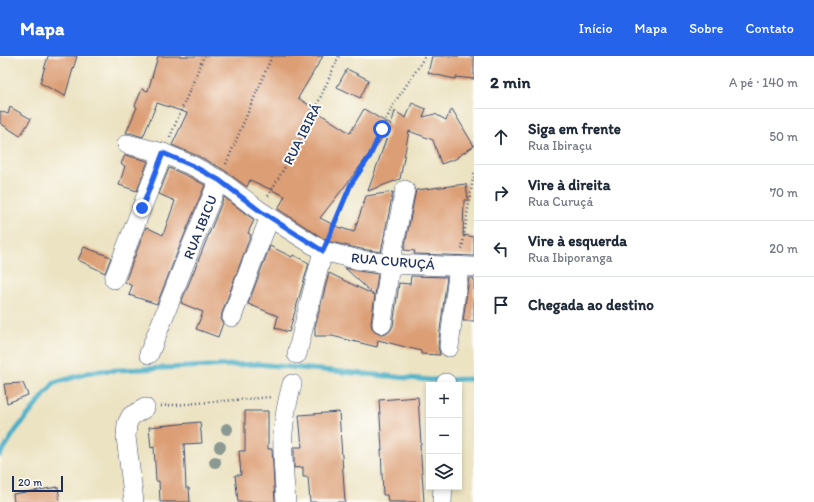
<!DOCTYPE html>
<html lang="pt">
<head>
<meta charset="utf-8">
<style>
	body { margin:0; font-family:Itim,sans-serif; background:#f6f6f7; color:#1f2937 }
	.controls { position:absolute; right:12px; bottom:12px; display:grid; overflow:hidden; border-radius:0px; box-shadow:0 2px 6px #0003 }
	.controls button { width:36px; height:36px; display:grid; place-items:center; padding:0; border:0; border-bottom:1px solid #e0e1e3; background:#fff; color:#1f2937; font:20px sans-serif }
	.scale { position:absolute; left:12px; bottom:10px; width:51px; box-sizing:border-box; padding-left:4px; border:2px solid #1b2f5e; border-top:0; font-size:11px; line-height:14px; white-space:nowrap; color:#1b2f5e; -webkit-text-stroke:3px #fdfcf7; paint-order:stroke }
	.stop { position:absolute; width:12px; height:12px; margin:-9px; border:3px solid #2563eb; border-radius:50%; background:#fff }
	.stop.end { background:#2563eb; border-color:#fff; box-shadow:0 1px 4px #0008 }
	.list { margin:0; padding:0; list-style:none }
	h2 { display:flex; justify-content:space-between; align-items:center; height:52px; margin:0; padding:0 16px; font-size:17px }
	h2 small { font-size:13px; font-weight:400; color:#747a83 }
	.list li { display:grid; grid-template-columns:26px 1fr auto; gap:12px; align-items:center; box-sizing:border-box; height:56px; padding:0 16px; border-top:1px solid #e0e1e3 }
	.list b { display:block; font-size:15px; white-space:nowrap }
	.list p { margin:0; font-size:13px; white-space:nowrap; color:#747a83 }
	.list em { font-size:13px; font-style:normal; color:#747a83 }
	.icon { flex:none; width:22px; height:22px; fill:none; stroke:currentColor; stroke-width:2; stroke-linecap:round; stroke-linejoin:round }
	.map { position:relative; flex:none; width:474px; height:446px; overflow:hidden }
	header { display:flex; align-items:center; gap:24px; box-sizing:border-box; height:56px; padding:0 20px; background:#2563eb; color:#fff }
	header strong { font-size:19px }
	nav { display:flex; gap:22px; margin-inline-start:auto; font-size:14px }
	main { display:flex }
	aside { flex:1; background:#fff }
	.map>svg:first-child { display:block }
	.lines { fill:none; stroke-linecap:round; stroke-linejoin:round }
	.stream { stroke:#47aec6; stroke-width:5 }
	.building { fill:#dc9e74 }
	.street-casing { stroke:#3a4a6d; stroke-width:20 }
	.path { stroke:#3a4a6d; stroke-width:2.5; stroke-dasharray:1 3; stroke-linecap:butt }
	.street { stroke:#fff; stroke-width:19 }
	.tree { fill:#8a9991 }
	.route { stroke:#2563eb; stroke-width:5 }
	.labels { text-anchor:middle; stroke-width:4; stroke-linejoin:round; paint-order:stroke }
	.street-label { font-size:14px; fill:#1b2f5e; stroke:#fdfcf7 }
</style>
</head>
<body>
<header>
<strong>Mapa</strong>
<nav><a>Início</a><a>Mapa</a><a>Sobre</a><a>Contato</a></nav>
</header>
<main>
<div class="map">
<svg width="474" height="446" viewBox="0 0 474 446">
	<rect width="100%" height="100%" fill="#fdfcf7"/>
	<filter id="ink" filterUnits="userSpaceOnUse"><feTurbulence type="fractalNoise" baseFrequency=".025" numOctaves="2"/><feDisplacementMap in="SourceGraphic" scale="8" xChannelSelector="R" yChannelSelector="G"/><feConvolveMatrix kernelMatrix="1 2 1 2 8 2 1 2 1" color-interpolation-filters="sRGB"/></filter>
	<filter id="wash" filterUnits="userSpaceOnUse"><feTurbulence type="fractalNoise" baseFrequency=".012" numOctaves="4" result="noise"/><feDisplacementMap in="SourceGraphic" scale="16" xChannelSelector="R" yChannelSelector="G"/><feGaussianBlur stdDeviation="0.9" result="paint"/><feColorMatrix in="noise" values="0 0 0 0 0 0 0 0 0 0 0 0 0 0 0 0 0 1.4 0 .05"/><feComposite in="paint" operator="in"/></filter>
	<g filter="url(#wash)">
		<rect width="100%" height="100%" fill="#ece3c2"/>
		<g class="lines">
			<path class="stream" d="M0 399 16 374 54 327 95 315 257 308 430 324 474 323"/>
		</g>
		<g id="blocks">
			<g class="building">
				<path d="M48 0H77L65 40 40 27Z"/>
				<path d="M158 0H323L298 42 312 51 311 52 350 77 364 53 391 69 395 55 406 62 412 47 426 53 423 61 435 58 446 64 452 53 474 90 457 101 458 102 441 108 433 84 409 75 400 123 368 135 390 72 320 162 338 171 354 176 366 140 393 136 381 196 361 193 327 185 278 153 285 140 250 124 247 131 224 114 198 100 172 89 187 57 157 47 143 81 130 77H126L137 51 135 50 142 33 148 35Z"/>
				<path d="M432 0H474V23L456 21 455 23 428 17Z"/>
				<path d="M347 13 369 24 360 42 337 31Z"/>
				<path d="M10 51 31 63 20 80 0 67V55L8 58Z"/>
				<path d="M125 99 148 105 137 135 119 129 125 110 121 108Z"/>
				<path d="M169 112 188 120 205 129 181 187 157 248 129 239 132 230 125 226 146 171 163 179 175 145 159 138Z"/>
				<path d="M466 128 468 144H464L463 179 474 181V200L414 198 415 195 404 194 416 134Z"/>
				<path d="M224 141 254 164 248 177 251 179 250 181 222 257 221 263 223 267 218 281 196 273 203 256 181 247Z"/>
				<path d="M270 190 292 201 293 199 309 207 289 276 275 272 278 260 248 248Z"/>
				<path d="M84 191 111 201 105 217 78 204Z"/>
				<path d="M345 212 358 215 378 218 371 267 372 272 375 276 381 279 386 278 390 275 393 270 399 227 410 228 411 220 447 221 438 290 440 299 421 298V295L378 284 377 291 332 280H315V271L329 217 374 239Z"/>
				<path d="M469 222H474V265H463Z"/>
				<path d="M23 327 28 339 7 347 4 328Z"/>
				<path d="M418 341 421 388H420L424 446H388L387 439H383L381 394H382L379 344Z"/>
				<path d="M245 355H268V393H272L275 446H238L235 419H241L239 395H245Z"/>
				<path d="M339 356 345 446H310L308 421H303V411L294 412V391H302L299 359Z"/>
				<path d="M200 366 202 387 184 388 186 432H189L190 446H160L159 425H156L154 391 151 392 149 371Z"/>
				<path d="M58 431 60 446H14L13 438Z"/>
			</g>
		</g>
	</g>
	<g filter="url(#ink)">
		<use href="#blocks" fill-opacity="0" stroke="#3a4a6d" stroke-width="1"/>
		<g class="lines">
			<g class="street-casing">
				<g id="street">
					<path d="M127 88 163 97 193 110 219 124 260 155 323 195 359 204 390 208 474 211"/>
					<path d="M114 223 163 97"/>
					<path d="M232 261 251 209 270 161"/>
					<path d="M382 268 390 208 405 134"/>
					<path d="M449 291 459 210"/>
					<path d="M149 298 191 191 219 124"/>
					<path d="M297 298 304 269 323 195"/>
					<path d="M445 329 446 327"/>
					<path d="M134 446 126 381 127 368 131 360 145 352"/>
					<path d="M286 446C284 423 282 400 283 377 284 362 288 343 292 328"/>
					<path d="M442 446 443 431"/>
				</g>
			</g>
			<g class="path">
				<path d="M170 81 204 0"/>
				<path d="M226 108 272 0"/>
				<path d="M268 140 304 78 339 0"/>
				<path d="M330 178 351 128 370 100 393 49 416 15 425 0"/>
				<path d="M462 193 474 115"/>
				<path d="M161 350 272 341"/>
			</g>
			<use href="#street" class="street"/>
		</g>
		<g class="tree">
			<circle cx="227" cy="373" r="6"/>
			<circle cx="220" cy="391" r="6"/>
			<circle cx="215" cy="406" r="6"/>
		</g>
	</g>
	<g class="lines" filter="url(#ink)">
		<path class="route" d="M142 152 163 97 193 110 219 124 260 155 323 195 351 128 370 100 382 73"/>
	</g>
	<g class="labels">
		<g class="street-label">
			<text transform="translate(302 78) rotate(-63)" y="5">RUA IBIRÁ</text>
			<text transform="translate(200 171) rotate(-68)" y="5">RUA IBICU</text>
			<text transform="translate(393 205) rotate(5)" y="5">RUA CURUÇÁ</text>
		</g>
	</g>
</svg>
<div class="controls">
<button>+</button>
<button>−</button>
<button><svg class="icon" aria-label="layers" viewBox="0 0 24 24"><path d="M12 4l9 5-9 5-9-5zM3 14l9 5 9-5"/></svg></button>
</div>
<div class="scale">20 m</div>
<div class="stop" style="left:382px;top:73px"></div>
<div class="stop end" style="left:142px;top:152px"></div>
</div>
<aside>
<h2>2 min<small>A pé · 140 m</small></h2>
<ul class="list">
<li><svg class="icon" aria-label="ahead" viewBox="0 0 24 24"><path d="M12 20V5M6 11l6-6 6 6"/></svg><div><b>Siga em frente</b><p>Rua Ibiraçu</p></div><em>50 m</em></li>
<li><svg class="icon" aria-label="right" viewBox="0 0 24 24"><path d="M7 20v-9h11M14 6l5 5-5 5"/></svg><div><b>Vire à direita</b><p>Rua Curuçá</p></div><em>70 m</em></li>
<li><svg class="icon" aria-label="left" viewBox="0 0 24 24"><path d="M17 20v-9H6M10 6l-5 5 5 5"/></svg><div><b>Vire à esquerda</b><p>Rua Ibiporanga</p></div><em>20 m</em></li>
<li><svg class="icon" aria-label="arrive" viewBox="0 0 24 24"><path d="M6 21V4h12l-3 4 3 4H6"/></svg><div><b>Chegada ao destino</b></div></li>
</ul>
</aside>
</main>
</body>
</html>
